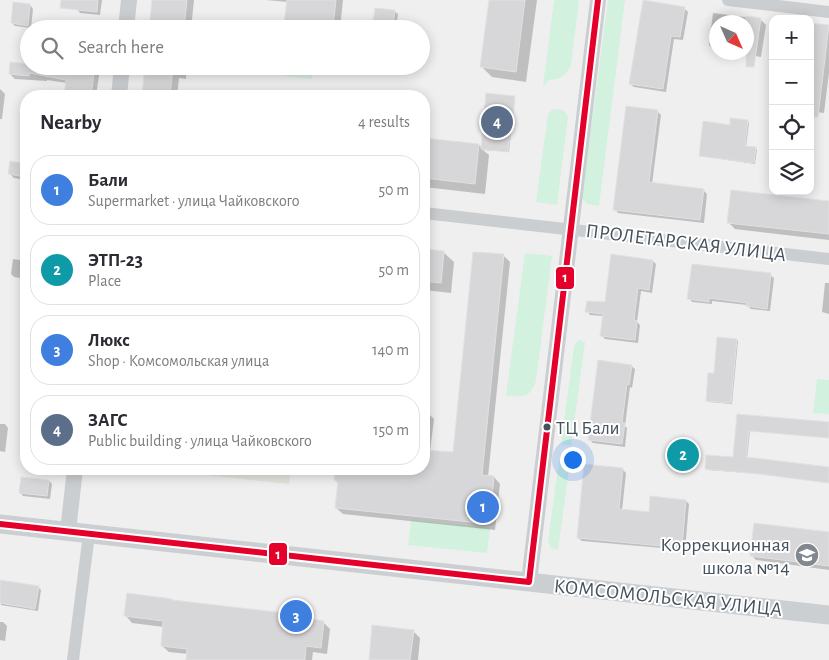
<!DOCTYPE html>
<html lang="en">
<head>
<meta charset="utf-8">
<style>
	body { margin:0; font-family:"Alegreya Sans",sans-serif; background:#f7f7f7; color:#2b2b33 }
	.controls { position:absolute; right:15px; top:15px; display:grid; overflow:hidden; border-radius:10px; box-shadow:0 2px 12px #0003 }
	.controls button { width:45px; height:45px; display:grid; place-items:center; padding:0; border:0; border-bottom:1px solid #e1e1e2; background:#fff; color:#2b2b33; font:25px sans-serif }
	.compass { position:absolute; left:709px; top:15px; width:45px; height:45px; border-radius:50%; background:#fff; box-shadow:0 2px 12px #0003; rotate:135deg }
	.you { position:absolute; left:572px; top:459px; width:18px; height:18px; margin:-12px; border:4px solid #fff; border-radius:50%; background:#1a73e8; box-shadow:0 0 0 8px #1a73e833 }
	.badge { display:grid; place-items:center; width:32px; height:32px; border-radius:50%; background:#0f766e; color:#fff; font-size:16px; font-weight:700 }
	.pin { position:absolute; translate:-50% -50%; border:2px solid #fff; box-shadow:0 1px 5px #0006 }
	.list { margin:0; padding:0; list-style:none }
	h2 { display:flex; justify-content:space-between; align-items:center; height:65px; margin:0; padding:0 20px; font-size:21px }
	h2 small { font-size:16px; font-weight:400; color:#7c7c81 }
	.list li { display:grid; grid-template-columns:32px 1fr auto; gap:15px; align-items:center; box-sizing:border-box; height:70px; margin:0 10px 10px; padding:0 10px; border:1px solid #e1e1e2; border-radius:20px }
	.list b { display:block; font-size:19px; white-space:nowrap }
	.list p { margin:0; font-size:16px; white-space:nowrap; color:#7c7c81 }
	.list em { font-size:16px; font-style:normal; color:#7c7c81 }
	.icon { flex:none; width:28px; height:28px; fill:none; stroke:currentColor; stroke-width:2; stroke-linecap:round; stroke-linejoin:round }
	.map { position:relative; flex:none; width:829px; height:660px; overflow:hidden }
	.search { position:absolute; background:#fff; box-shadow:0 2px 12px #0003; left:20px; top:20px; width:410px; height:55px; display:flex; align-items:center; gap:12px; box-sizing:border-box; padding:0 18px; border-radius:28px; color:#7c7c81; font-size:19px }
	.panel { position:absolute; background:#fff; box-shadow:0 2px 12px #0003; left:20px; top:90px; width:410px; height:385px; border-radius:20px }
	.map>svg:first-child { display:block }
	.commercial { fill:#e5e3dc }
	.green { fill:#d2f1de }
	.shadow { fill:#0003 }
	.building { fill:#d7d7d9; stroke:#e1e1e2 }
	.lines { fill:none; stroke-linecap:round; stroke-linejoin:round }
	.minor { stroke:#cbced0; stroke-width:12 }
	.tertiary { stroke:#cbced0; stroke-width:16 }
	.secondary { stroke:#cbcfd2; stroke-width:19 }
	.bus-1-casing { stroke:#fff; stroke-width:10 }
	.bus-1 { stroke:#e4002b; stroke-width:6 }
	.bus-dot { fill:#45515d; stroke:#fff; stroke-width:2 }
	.labels { text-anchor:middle; stroke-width:4; stroke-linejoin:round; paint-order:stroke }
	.bus-label { font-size:19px; fill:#45515d; stroke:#fff; text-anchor:start }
	.street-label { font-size:20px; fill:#45515d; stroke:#fff }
	.poi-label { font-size:20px; fill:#45515d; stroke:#fff; text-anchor:end }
	.line-badge { stroke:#fff; stroke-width:2 }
	.badge-label { font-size:14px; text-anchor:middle; font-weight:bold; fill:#fff }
</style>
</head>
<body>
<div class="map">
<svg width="829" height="660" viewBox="0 0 829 660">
	<rect width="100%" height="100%" fill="#f0efef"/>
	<path class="commercial" d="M151 469H291L289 484Z"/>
	<g class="green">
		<path d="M554 0H579L571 65C566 76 561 79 549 80L543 87Z"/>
		<path d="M608 0H625L599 206 587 204 582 198Z"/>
		<path d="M255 66H314L312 79 254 72Z"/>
		<path d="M558 109 564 111 568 117 557 205 536 202 548 114 552 110Z"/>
		<path d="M525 253 552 256 536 381C529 399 524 396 506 396Z"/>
		<path d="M579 340 585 342 571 446 561 444 574 346Z"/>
		<path d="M817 379 829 380V414L813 413Z"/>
		<path d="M559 460 570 463 558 550 551 548 548 541Z"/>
		<path d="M411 520 490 528 487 553 408 545Z"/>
	</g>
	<g class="shadow">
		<path d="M78 0H102L100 15 80 13 77 9Z"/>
		<path d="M153 0H194L191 29H150Z"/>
		<path d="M266 0H343L340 29H290L285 24 288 2Z"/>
		<path d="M491 0H537L526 82 492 77 482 67Z"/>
		<path d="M30 5 33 9 31 28 15 26 12 23Z"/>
		<path d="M684 8 688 12 683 40 674 39 666 92 634 87 630 84Z"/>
		<path d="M376 9 394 11 398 14 396 29H374Z"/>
		<path d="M713 13 760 19 766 25 761 57 731 52H746V22H716V50H714L709 45Z"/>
		<path d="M829 27V73L824 113 810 111Z"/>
		<path d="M29 66H97L100 69 96 96H66L67 83 47 80V81L15 79 10 74Z"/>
		<path d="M146 66H187L186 79 179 78 177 96H143Z"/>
		<path d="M0 89 5 94 2 119H0Z"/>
		<path d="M514 97 515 99 509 152 483 150 489 155 485 194 424 187V139L479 145 482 148Z"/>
		<path d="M658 112 661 115 652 184 704 191 707 194 704 223 618 213 615 209Z"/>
		<path d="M747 121 749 123 746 147 757 149 755 164 700 156 731 126Z"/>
		<path d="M11 162 26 165V180L14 178 9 173Z"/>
		<path d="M829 202V240L735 229 729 223Z"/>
		<path d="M424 250 443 252 454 262 451 293 424 290Z"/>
		<path d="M474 253 504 256 510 262 488 477H494L500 484 495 530 343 514 336 508 339 484 335 480 336 469H424V412H427L434 419 430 451 454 453Z"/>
		<path d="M13 259 26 261V279L14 277 11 274Z"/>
		<path d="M653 261 656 264 652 293 641 291 637 322 640 325 638 343 605 339 602 336 604 316 590 315 587 311 606 303Z"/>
		<path d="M770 275 774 278 770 311 751 309 747 305 712 301V304L692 302 689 298Z"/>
		<path d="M825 283H829V314L822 312Z"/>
		<path d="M736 340 738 341 732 404 709 402 707 401Z"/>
		<path d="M631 366 635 369 632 388 630 387 625 426 627 428 625 447 593 443 590 440Z"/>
		<path d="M738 415 829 423V438L750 431 747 458 829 468V483L761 474 708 470 706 469 734 459Z"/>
		<path d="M0 424H5L8 428 5 452 0 451Z"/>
		<path d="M689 451 690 452 689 463 677 461Z"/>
		<path d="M194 469H228L227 475 197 472Z"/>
		<path d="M622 469 626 473 622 511 650 513 686 501 689 504 685 550 582 541 578 538Z"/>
		<path d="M49 481 52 484 50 499 23 496 20 492Z"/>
		<path d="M829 534V570L756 560 751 555Z"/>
		<path d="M0 587H38L41 590 38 611 1 605Z"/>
		<path d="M126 616 311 617 314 621 323 622 330 629 327 654 313 652 312 660H187L188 654 169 652 162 646 164 627 132 623Z"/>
		<path d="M0 622H3L7 626 5 641 0 640Z"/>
		<path d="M413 631 420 638 418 660H370Z"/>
	</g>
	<g class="building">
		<path d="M61 0H98L97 12 60 8Z"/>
		<path d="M152 0H187L184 29H149Z"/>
		<path d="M287 0H336L333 26 297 22V26L284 24Z"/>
		<path d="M489 0H525L516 72 480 67Z"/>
		<path d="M643 0 685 7 680 37 671 36 663 89 629 84Z"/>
		<path d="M13 2 30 4 28 26 11 23Z"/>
		<path d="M375 8 395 10 393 25 373 23Z"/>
		<path d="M746 16 761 18 754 67H746Z"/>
		<path d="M810 23 829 25 818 117H810Z"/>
		<path d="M10 62 29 64V66H95L91 96H64L66 80 29 73V76L9 74Z"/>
		<path d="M145 66H173L170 96H142Z"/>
		<path d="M486 93 515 96 508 152 481 149Z"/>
		<path d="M626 106 658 110 649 182 704 189 700 220 613 210Z"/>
		<path d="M730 118 748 120 745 146 756 147 754 163 699 156 703 121 730 125Z"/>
		<path d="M424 138 479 144 475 184 424 178Z"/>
		<path d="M10 161 26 164V177L8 174Z"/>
		<path d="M731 190 829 201V234L727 223Z"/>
		<path d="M424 249 444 251 441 283 424 281Z"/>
		<path d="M473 252 504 254 482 475 494 476 490 524 335 508 338 481 334 480 335 469H424V450L453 452Z"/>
		<path d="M611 254 653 260 649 290 638 288 634 320 637 321 635 340 600 336 603 314 585 312 587 301 605 302Z"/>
		<path d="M692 264 771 273 767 309 746 306 747 303 709 298V302L687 299Z"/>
		<path d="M717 337 737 339 731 403 706 401 708 373H714Z"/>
		<path d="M598 360 632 365 629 385 627 384 622 423H625L622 444 588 440Z"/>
		<path d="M737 414 829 422V438L749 431 746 457 829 467V483L759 474 705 469 706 455 733 457Z"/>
		<path d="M677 448 690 449 688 463 676 461Z"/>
		<path d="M584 464 623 468 619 509 649 512 650 496 686 500 682 548 577 538Z"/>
		<path d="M21 477 49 480 47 496 19 493Z"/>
		<path d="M754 523 829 532V566L750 556Z"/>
		<path d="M0 580 39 586 35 609 0 603Z"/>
		<path d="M127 593 172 599V600L311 616V619L324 621 321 648 306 646 305 660H186L187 649 161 646 163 621 124 616Z"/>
		<path d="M372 625 414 630 410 660H369Z"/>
	</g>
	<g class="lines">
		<g class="minor">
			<path d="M728 0 829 12"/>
			<path d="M424 213 829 259"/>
			<path d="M73 660 89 534"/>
		</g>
		<g class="tertiary">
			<path d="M126 29 129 0"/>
			<path d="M119 96 122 66"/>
			<path d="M68 531 75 469"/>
			<path d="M529 582 598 0"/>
		</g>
		<path class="secondary" d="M0 524 829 615"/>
		<g class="bus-1-casing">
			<path id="bus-1" d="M0 524 529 582 598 0"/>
		</g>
		<use href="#bus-1" class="bus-1"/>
	</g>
	<defs>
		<g id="school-disc" transform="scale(1.25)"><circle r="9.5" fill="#818890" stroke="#fff"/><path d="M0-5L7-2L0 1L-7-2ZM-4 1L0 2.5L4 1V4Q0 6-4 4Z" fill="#fff"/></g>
	</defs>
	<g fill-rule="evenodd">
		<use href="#school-disc" x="807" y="555"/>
	</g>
	<circle class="bus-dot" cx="547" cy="427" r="4.5"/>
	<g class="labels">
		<g class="bus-label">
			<text x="556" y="434">ТЦ Бали</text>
		</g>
		<g class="street-label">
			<text transform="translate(686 242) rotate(7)" y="7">ПРОЛЕТАРСКАЯ УЛИЦА</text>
			<text transform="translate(668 597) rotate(6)" y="7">КОМСОМОЛЬСКАЯ УЛИЦА</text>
		</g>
		<g class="poi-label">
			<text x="790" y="551">Коррекционная<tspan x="790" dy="23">школа №14</tspan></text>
		</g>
	</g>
	<g class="line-badge">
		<rect x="555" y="266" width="20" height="24" rx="5" fill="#e4002b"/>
		<rect x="268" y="542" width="20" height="24" rx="5" fill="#e4002b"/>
	</g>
	<g class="badge-label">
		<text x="565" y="282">1</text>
		<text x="278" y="559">1</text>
	</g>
</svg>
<div class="controls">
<button>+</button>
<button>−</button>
<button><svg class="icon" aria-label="locate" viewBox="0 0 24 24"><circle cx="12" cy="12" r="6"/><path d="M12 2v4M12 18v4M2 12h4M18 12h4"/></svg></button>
<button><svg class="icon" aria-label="layers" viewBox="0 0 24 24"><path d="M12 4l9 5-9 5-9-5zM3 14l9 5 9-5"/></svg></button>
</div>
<svg class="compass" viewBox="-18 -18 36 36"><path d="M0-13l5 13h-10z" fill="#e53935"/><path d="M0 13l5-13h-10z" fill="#7c7c81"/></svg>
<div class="you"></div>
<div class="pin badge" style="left:483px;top:507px;background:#3f7fe0">1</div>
<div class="pin badge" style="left:683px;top:455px;background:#0f9aa8">2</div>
<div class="pin badge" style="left:296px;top:616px;background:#3f7fe0">3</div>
<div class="pin badge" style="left:497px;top:122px;background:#5c6f8a">4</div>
<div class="search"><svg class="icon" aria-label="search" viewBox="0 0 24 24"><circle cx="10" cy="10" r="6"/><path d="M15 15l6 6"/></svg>Search here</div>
<section class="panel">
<h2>Nearby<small>4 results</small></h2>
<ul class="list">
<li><span class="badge" style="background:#3f7fe0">1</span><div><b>Бали</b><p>Supermarket · улица Чайковского</p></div><em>50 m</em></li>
<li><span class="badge" style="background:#0f9aa8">2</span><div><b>ЭТП-23</b><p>Place</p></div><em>50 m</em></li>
<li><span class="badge" style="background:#3f7fe0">3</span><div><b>Люкс</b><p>Shop · Комсомольская улица</p></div><em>140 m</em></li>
<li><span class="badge" style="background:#5c6f8a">4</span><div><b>ЗАГС</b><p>Public building · улица Чайковского</p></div><em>150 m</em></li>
</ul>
</section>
</div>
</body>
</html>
